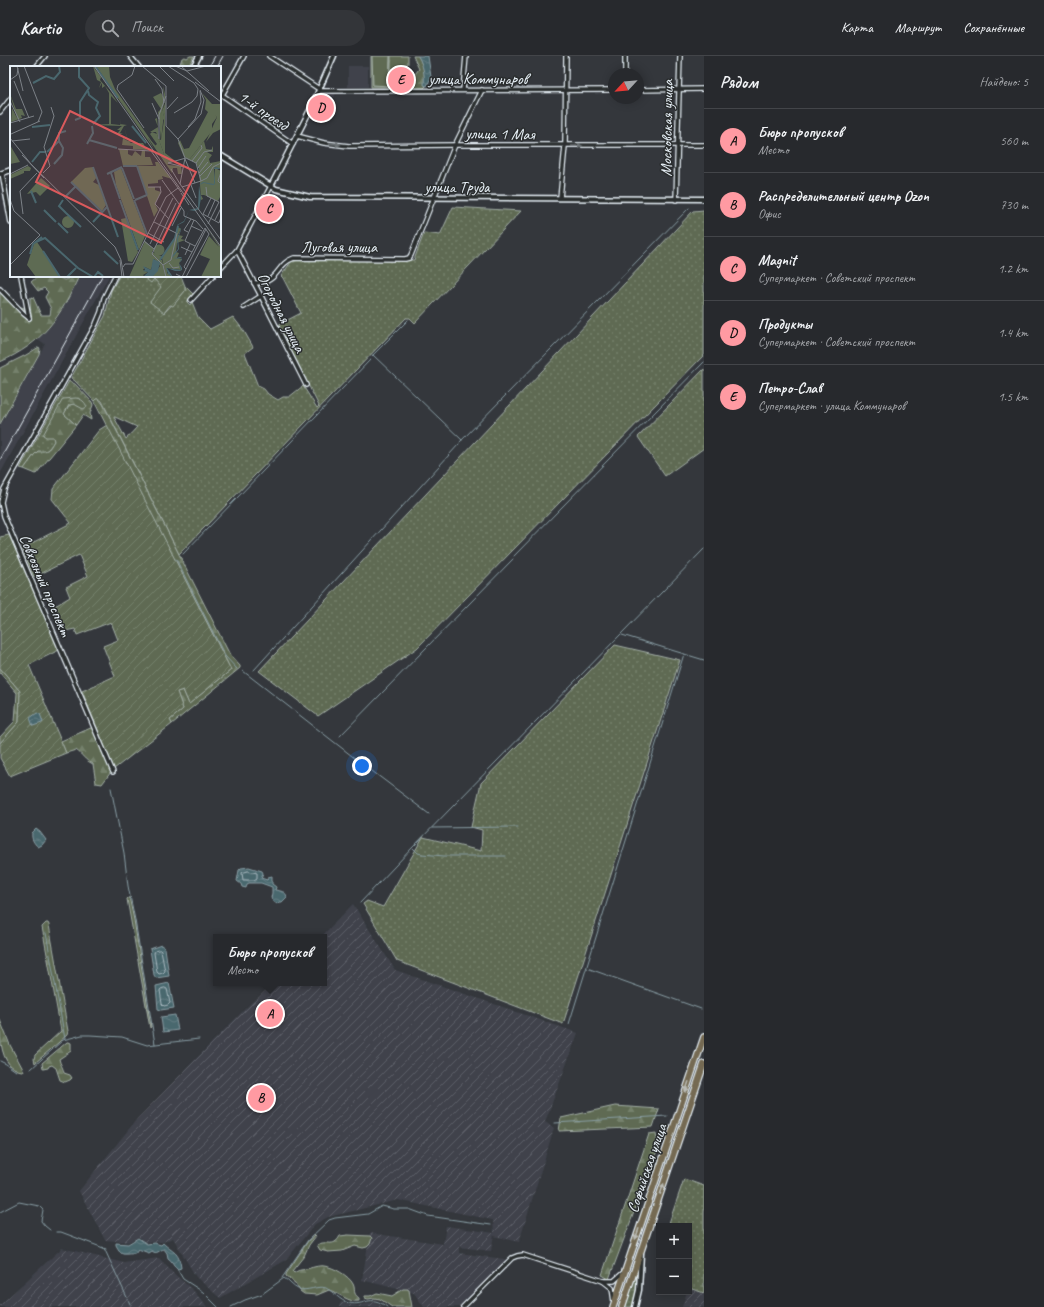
<!DOCTYPE html>
<html lang="ru">
<head>
<meta charset="utf-8">
<style>
	body { margin:0; font-family:Caveat,sans-serif; background:#333539; color:#f1f3f6 }
	.controls { position:absolute; right:12px; bottom:12px; display:grid; overflow:hidden; border-radius:0px; box-shadow:0 2px 10px #0003 }
	.controls button { width:36px; height:36px; display:grid; place-items:center; padding:0; border:0; border-bottom:1px solid #434549; background:#27292d; color:#f1f3f6; font:20px sans-serif }
	.compass { position:absolute; left:608px; top:12px; width:36px; height:36px; border-radius:50%; background:#27292d; box-shadow:0 2px 10px #0003; rotate:244deg }
	.you { position:absolute; left:362px; top:710px; width:14px; height:14px; margin:-10px; border:3px solid #fff; border-radius:50%; background:#1a73e8; box-shadow:0 0 0 6px #1a73e833 }
	.badge { display:grid; place-items:center; width:26px; height:26px; border-radius:50%; background:#ff9aa2; color:#111; font-size:13px; font-weight:700 }
	.pin { position:absolute; translate:-50% -50%; border:2px solid #fff; box-shadow:0 1px 4px #0006 }
	.popup { position:absolute; left:213px; top:878px; width:114px; height:52px; box-sizing:border-box; display:grid; place-content:center; border-radius:0px; background:#27292d; filter:drop-shadow(0 1px 3px #0005); font-size:13px; white-space:nowrap; color:#a4a6aa }
	.popup b { font-size:15px; color:#f1f3f6 }
	.popup::after { content:''; position:absolute; left:50%; top:100%; margin-left:-8px; border:8px solid transparent; border-top-color:#27292d }
	.list { margin:0; padding:0; list-style:none }
	h2 { display:flex; justify-content:space-between; align-items:center; height:52px; margin:0; padding:0 16px; font-size:17px }
	h2 small { font-size:13px; font-weight:400; color:#a4a6aa }
	.list li { display:grid; grid-template-columns:26px 1fr auto; gap:12px; align-items:center; box-sizing:border-box; height:64px; padding:0 16px; border-top:1px solid #434549 }
	.list b { display:block; font-size:15px; white-space:nowrap }
	.list p { margin:0; font-size:13px; white-space:nowrap; color:#a4a6aa }
	.list em { font-size:13px; font-style:normal; color:#a4a6aa }
	.icon { flex:none; width:22px; height:22px; fill:none; stroke:currentColor; stroke-width:2; stroke-linecap:round; stroke-linejoin:round }
	.map { position:relative; flex:none; width:704px; height:1251px; overflow:hidden }
	header { display:flex; align-items:center; gap:24px; box-sizing:border-box; height:56px; padding:0 20px; background:#27292d; border-bottom:1px solid #434549 }
	header strong { font-size:19px }
	nav { display:flex; gap:22px; margin-inline-start:auto; font-size:14px }
	.search { width:280px; height:36px; background:#333539; display:flex; align-items:center; gap:10px; box-sizing:border-box; padding:0 14px; border-radius:22px; color:#a4a6aa; font-size:15px }
	main { display:flex }
	aside { flex:1; background:#27292d }
	.map>svg:first-child { display:block }
	.built { fill:#40434c }
	.industrial { fill:url(#industrial-furrows) }
	.grass { fill:url(#grass-dots); stroke:#a3aea6; fill-rule:evenodd }
	.forest { fill:url(#forest-firs); stroke:#a3aea6 }
	.park { fill:url(#park-tufts); stroke:#a3aea6 }
	.garden { fill:url(#garden-furrows); stroke:#a3aea6 }
	.pitch { fill:#5e6b53; stroke:#a3aea6 }
	.water { fill:url(#water-waves); stroke:#899ea5 }
	.lines { fill:none; stroke-linecap:round; stroke-linejoin:round }
	.shore { stroke:#a9bac1; stroke-width:1 }
	.stream { stroke:#899ea5; stroke-width:1 }
	.minor-casing { stroke:#e8f1f8; stroke-width:6 }
	.tertiary-casing { stroke:#e8f1f8; stroke-width:7 }
	.primary-casing { stroke:#e8f1f8; stroke-width:8 }
	.minor { stroke:#2a2d2e; stroke-width:3.5 }
	.tertiary { stroke:#2a2d2e; stroke-width:4 }
	.primary { stroke:#746b52; stroke-width:5.5 }
	.rail { stroke:#e8f1f8; stroke-width:1 }
	.oneway { fill:#6c7275 }
	.oneway2 { fill:#babbb6 }
	.labels { text-anchor:middle; stroke-width:3; stroke-linejoin:round; paint-order:stroke }
	.street-label { font-size:16px; fill:#e8f1f8; stroke:#2a2d2e }
	.inset-river { fill:none; stroke:#4a676e; stroke-width:2 }
	.inset-road { fill:none; stroke:#7c8187; stroke-width:1 }
	.view { fill:#da5a5c; fill-opacity:0.15; stroke:#da5a5c; stroke-width:2 }
	.inset-edge { fill:none; stroke:#e8f1f8; stroke-width:2 }
</style>
</head>
<body>
<header>
<strong>Kartio</strong>
<div class="search"><svg class="icon" aria-label="search" viewBox="0 0 24 24"><circle cx="10" cy="10" r="6"/><path d="M15 15l6 6"/></svg>Поиск</div>
<nav><a>Карта</a><a>Маршрут</a><a>Сохранённые</a></nav>
</header>
<main>
<div class="map">
<svg width="704" height="1251" viewBox="0 0 704 1251">
	<defs>
		<pattern id="industrial-furrows" width="10" height="10" patternUnits="userSpaceOnUse"><rect width="10" height="10" fill="#40434c"/><path d="M-1 1l2-2M0 10L10 0M9 11l2-2" fill="none" stroke="#5c5f67"/></pattern>
		<pattern id="grass-dots" width="8" height="8" patternUnits="userSpaceOnUse"><rect width="8" height="8" fill="#5e6b53"/><path d="M2 2h.1M6 6h.1" fill="none" stroke="#75816c" stroke-width="1.8" stroke-linecap="round"/></pattern>
		<pattern id="forest-firs" width="22" height="20" patternUnits="userSpaceOnUse"><rect width="22" height="20" fill="#5e6b53"/><path d="M5 1l3.5 6h-7zM16 11l3.5 6h-7z" fill="#75816c"/></pattern>
		<pattern id="park-tufts" width="24" height="20" patternUnits="userSpaceOnUse"><rect width="24" height="20" fill="#5e6b53"/><path d="M3 7l-1-3M5 7V3M7 7l1-3M15 17l-1-3M17 17v-4M19 17l1-3" fill="none" stroke="#75816c"/></pattern>
		<pattern id="garden-furrows" width="10" height="10" patternUnits="userSpaceOnUse"><rect width="10" height="10" fill="#5e6b53"/><path d="M-1 1l2-2M0 10L10 0M9 11l2-2" fill="none" stroke="#75816c"/></pattern>
		<pattern id="water-waves" width="16" height="10" patternUnits="userSpaceOnUse"><rect width="16" height="10" fill="#4a676e"/><path d="M0 5q4-4 8 0t8 0" fill="none" stroke="#647d83"/></pattern>
	</defs>
	<rect width="100%" height="100%" fill="#34373c"/>
	<filter id="ink" filterUnits="userSpaceOnUse"><feTurbulence type="fractalNoise" baseFrequency=".025" numOctaves="2"/><feDisplacementMap in="SourceGraphic" scale="8" xChannelSelector="R" yChannelSelector="G"/><feConvolveMatrix kernelMatrix="1 2 1 2 8 2 1 2 1" color-interpolation-filters="sRGB"/></filter>
	<g filter="url(#ink)">
		<g class="built">
			<rect x="348" y="10" width="20" height="21"/>
			<path d="M319 37H336L326 60 312 54Z"/>
			<path d="M271 132 284 138 269 167 255 163Z"/>
			<path d="M79 220H109L0 418V370L45 288 38 283 52 269 62 255Z"/>
		</g>
		<g class="industrial">
			<path d="M353 848 395 914 578 977 545 1066 554 1072 519 1186 494 1180V1178L491 1195 459 1191V1197L504 1203 506 1205 459 1251H424L414 1237 362 1224 370 1177 443 1188 446 1170 494 1177 493 1164 398 1144 328 1161 315 1168 286 1204 220 1242 196 1221 173 1182 163 1186H145L139 1181 128 1186 105 1184 79 1135 137 1063 252 946 259 941 273 927H324V881H321Z"/>
			<path d="M62 1192 124 1207 159 1202 173 1217 193 1234 207 1251H0V1249Z"/>
			<path d="M692 1231 696 1233V1235L704 1238V1251H682L687 1236H689V1232Z"/>
			<path d="M341 1246 357 1250 374 1246 379 1248 383 1251H339Z"/>
		</g>
		<g class="grass">
			<path d="M453 151 521 155 415 267 410 262H406L179 498 102 345 99 343H96L94 345 75 325 71 322 105 260 111 235 119 220C132 220 156 217 161 232 164 239 163 249 164 257L185 235V230L193 238 187 246 190 249 192 246 198 261 210 273 233 261 244 275 253 291 245 297 258 330 264 333 268 338 278 344 283 341H289L303 330 317 352 319 350 278 269 301 257 283 222 281 220 291 206 303 203 414 204 424 177 440 179ZM114 361H115L137 371 126 383Z"/>
			<path d="M704 154V299L417 592 318 660 259 615 693 155Z"/>
			<path d="M704 313V392L665 420 638 381Z"/>
			<path d="M69 325 75 328 92 346 93 349 90 357 91 364 83 359 76 369 64 358 69 349 74 348 63 343 53 381 54 385C48 395 45 396 34 399L24 413 20 412Z"/>
			<path d="M615 589 680 604 563 968 397 905 363 848 367 845 383 851 423 781 481 795 482 774 471 771 481 727Z"/>
			<path d="M684 1123 704 1130V1237L689 1232V1170H668Z"/>
			<path d="M636 1217 637 1234 634 1251H624Z"/>
		</g>
		<g class="forest">
			<path d="M190 0H194L188 11H179L182 2 185 1 187 2Z"/>
			<path d="M371 0H372L373 29 389 30 390 0H391V13H393V31H371Z"/>
			<path d="M413 0H418L423 9 426 30 424 32H415L411 28 415 22V18L419 13Z"/>
			<path d="M38 220H60V222L64 224 68 223 69 220H79C60 262 43 287 0 306V236L10 247 24 252 27 259 31 260 30 242 33 241 41 259H50L51 253 45 241 48 236 44 232 38 235 31 226Z"/>
			<path d="M39 291 40 293 39 298 0 368V312L26 299Z"/>
			<path d="M76 342C82 343 85 346 87 351L83 353 74 348 69 349 64 358 76 369 36 418 24 413 34 399 38 395C49 396 49 393 54 385L53 381H46L43 379 63 343Z"/>
			<path d="M96 343H99L103 348 230 599 240 610V612L172 668 170 664 183 653 177 636 183 634 189 648 231 614 94 345Z"/>
			<path d="M0 612 20 635 19 666 0 687V681L15 665 17 637 0 617Z"/>
			<path d="M93 671 110 713 111 716 102 728 96 727 93 708C83 703 84 700 76 694L66 697 61 685Z"/>
			<path d="M129 841 134 864 151 971 150 972 127 843Z"/>
			<path d="M46 867H48L49 869 68 975 67 979 35 1007 34 1003 35 999 61 975 42 871Z"/>
			<path d="M0 964 10 989 24 1015C18 1015 15 1013 10 1009 0 999 0 978 0 964Z"/>
			<path d="M67 986H69L71 987V995L59 1003C60 1008 63 1011 64 1017L70 1019 72 1022 70 1024 65 1026 60 1024 56 1012 52 1009 49 1010 48 1012 43 1013 42 1007Z"/>
			<path d="M615 1050 659 1053 653 1071 559 1075 561 1062Z"/>
			<path d="M656 1077 658 1092 609 1223 602 1219 649 1078Z"/>
			<path d="M315 1179 316 1180 309 1189 304 1200 292 1215 294 1217C298 1214 301 1214 306 1213 311 1212 319 1209 324 1210 334 1211 349 1220 353 1228 356 1234 352 1237 359 1242V1245C349 1247 339 1237 329 1234L317 1239 304 1238 300 1235 295 1227 286 1220V1218L308 1185Z"/>
			<path d="M348 1179 370 1180 372 1182 370 1188 367 1191 363 1192 355 1190 342 1195 328 1196 320 1194 317 1189C327 1183 333 1193 340 1180Z"/>
			<path d="M403 1233H407L409 1234 412 1251H392L380 1243 374 1242 368 1243 365 1242V1240H370L377 1237 392 1240Z"/>
		</g>
		<path class="park" d="M391 0H408V8H405V14L391 13Z"/>
		<g class="garden">
			<path d="M144 220H181L185 230V235L173 250 170 249 164 257 150 246 161 231 154 223 151 227 143 221Z"/>
			<path d="M107 369 231 614 189 648 183 634 177 636 183 653 170 664 172 668 114 713 82 635 115 620 103 590 118 584 111 566 77 579 75 573 65 575 55 550 70 541 66 531 88 520 79 499 34 521 22 492 71 467 52 443 53 433 99 374Z"/>
			<path d="M9 479 59 594 29 609 66 697 10 720 0 702V687L19 666 20 635 0 612V481Z"/>
		</g>
		<path class="pitch" d="M372 0H390L389 30 373 29Z"/>
		<g class="water">
			<path d="M418 0H428L431 21 427 30 424 29C425 18 423 9 418 0Z"/>
			<path d="M37 657 40 658 43 666 42 667 33 670 30 662Z"/>
			<path d="M36 773 40 776 46 784 42 789 38 791C34 787 31 783 32 777Z"/>
			<path d="M249 811 262 815 263 817 261 822 267 824 268 821 272 820V828L276 831 275 834C280 835 286 835 287 841L282 846H279L277 848 273 845 271 842 272 837V831L261 827H249L247 828 246 832 242 831 241 828 237 825 239 814 241 812Z"/>
			<path d="M161 889 165 892 169 920 156 922 154 919 150 893Z"/>
			<path d="M169 927 174 952 161 954 158 953 156 930Z"/>
			<path d="M175 959 178 974 163 976 161 961Z"/>
			<path d="M138 1182 147 1188 154 1187 161 1189 163 1187C173 1197 179 1195 181 1212L178 1213C173 1210 173 1205 168 1202L167 1197 164 1193C159 1194 157 1199 152 1195L149 1197 138 1193 135 1197C124 1196 122 1201 116 1189V1187L128 1188Z"/>
		</g>
		<g class="lines">
			<g class="shore">
				<path d="M249 815 257 817V822L254 824H243L242 817Z"/>
				<path d="M160 894 161 895 165 915 163 917 159 918 157 916 154 897 155 895Z"/>
				<path d="M165 932 167 933 170 947 168 949 164 950 162 948 160 934 161 933Z"/>
			</g>
			<g class="stream">
				<path d="M373 299 462 384"/>
				<path d="M372 300 408 264"/>
				<path d="M460 386 689 152"/>
				<path d="M183 498 370 304"/>
				<path d="M514 500 704 306"/>
				<path d="M176 503 225 600 237 613"/>
				<path d="M622 579 704 604"/>
				<path d="M254 614 459 388"/>
				<path d="M243 615 361 707"/>
				<path d="M340 680 513 503"/>
				<path d="M372 715 429 758"/>
				<path d="M111 732 124 797 128 830 135 864 155 988"/>
				<path d="M432 772 518 771"/>
				<path d="M413 792 418 797 422 798 444 800H506"/>
				<path d="M360 847 413 791 704 493"/>
				<path d="M46 877 65 983"/>
				<path d="M587 912 701 953"/>
				<path d="M569 968 684 598"/>
				<path d="M0 1005 6 1008 16 1015"/>
				<path d="M31 1013 63 984 82 979H90L122 981 147 989 199 983"/>
				<path d="M555 1067 667 1060"/>
				<path d="M0 1156 19 1146 39 1150 43 1154 41 1165 45 1170 50 1174"/>
				<path d="M56 1176H61L106 1193"/>
				<path d="M103 1191 105 1194 130 1248"/>
				<path d="M176 1211 183 1223 203 1236 218 1251"/>
				<path d="M282 1222 308 1184 329 1164 335 1162 368 1158 382 1150 394 1153H409L428 1160 491 1169"/>
				<path d="M231 1251 245 1244 262 1238 284 1222C289 1225 293 1231 298 1233 307 1236 318 1229 326 1232 334 1236 340 1245 349 1247 365 1251 369 1237 387 1251"/>
			</g>
			<g class="minor-casing">
				<g id="minor">
					<path d="M130 0 139 11"/>
					<path d="M269 0 319 33"/>
					<path d="M625 0V18"/>
					<path d="M36 11 45 0"/>
					<path d="M463 34 466 0"/>
					<path d="M638 34 704 33"/>
					<path d="M319 35 614 34"/>
					<path d="M222 39 293 88"/>
					<path d="M222 39 244 0"/>
					<path d="M0 56 11 42"/>
					<path d="M297 80 324 87 349 90 455 89H704"/>
					<path d="M2 117 11 167"/>
					<path d="M560 142 565 90 566 0"/>
					<path d="M676 144 680 0"/>
					<path d="M237 194 261 240 306 329"/>
					<path d="M220 212 237 194 271 130"/>
					<path d="M21 220 29 262"/>
					<path d="M254 227C259 227 263 227 267 225 279 220 279 207 294 202L405 203 409 202 411 199 455 89 482 34"/>
					<path d="M0 233 24 258 29 262"/>
					<path d="M191 244 213 220"/>
					<path d="M244 251 261 240"/>
					<path d="M113 716 4 460 1 446 4 433 96 268 101 256 104 242 115 220"/>
					<path d="M614 1246 612 1232 603 1225H614L623 1217"/>
					<path d="M463 1251 512 1202 517 1200 523 1199 603 1225"/>
				</g>
			</g>
			<g class="tertiary-casing">
				<g id="tertiary">
					<path d="M193 11 199 0"/>
					<path d="M220 99 276 133 310 141 704 143"/>
					<path d="M0 118 11 114"/>
					<path d="M271 130 311 52 334 0"/>
					<path d="M635 1251 639 1234 641 1198"/>
				</g>
			</g>
			<g class="primary-casing">
				<g id="primary">
					<path d="M613 1251 704 981"/>
					<path d="M622 1251 704 1008"/>
				</g>
			</g>
			<use href="#minor" class="minor"/>
			<use href="#tertiary" class="tertiary"/>
			<use href="#primary" class="primary"/>
			<g class="rail">
				<path d="M209 11 215 0"/>
				<path d="M217 11 223 0"/>
				<path d="M0 404 102 220"/>
			</g>
		</g>
		<defs><path id="oneway-solid" d="M-6-.8H1V-3.2L6.5 0L1 3.2V.8H-6Z"/></defs>
		<g class="oneway">
			<use href="#oneway-solid" transform="translate(335 88) rotate(6)"/>
			<use href="#oneway-solid" transform="translate(577 90)"/>
		</g>
		<g class="oneway2">
			<use href="#oneway-solid" transform="translate(687 1031) rotate(109)"/>
			<use href="#oneway-solid" transform="translate(662 1133) rotate(-71)"/>
			<use href="#oneway-solid" transform="translate(637 1178) rotate(109)"/>
		</g>
	</g>
	<g class="labels">
		<g class="street-label">
			<text x="478" y="28">улица Коммунаров</text>
			<text transform="translate(264 54) rotate(35)" y="6">1-й проезд</text>
			<text transform="translate(666 72) rotate(-89)" y="6">Московская улица</text>
			<text transform="translate(500 77) rotate(1)" y="6">улица 1 Мая</text>
			<text x="457" y="136">улица Труда</text>
			<text x="339" y="196">Луговая улица</text>
			<text transform="translate(282 256) rotate(63)" y="6">Огородная улица</text>
			<text transform="translate(46 529) rotate(67)" y="6">Совхозный проспект</text>
			<text transform="translate(646 1112) rotate(-71)" y="6">Софийская улица</text>
		</g>
	</g>
	<g transform="translate(10 10)">
		<rect width="211" height="211" fill="#34373c"/>
		<path d="M85 0 93 10 88 0H99L100 11 105 23 145 80 147 78 140 68 142 66 147 68 154 88 149 86 138 72 144 83ZM192 27 202 38H211V63L203 67 196 76 207 51 195 43 196 34ZM156 35 155 53 154 47 151 75 149 53ZM144 91 162 113 152 110 153 113 148 114V117L138 118V121H145V124L151 126 145 138 148 144 144 151 127 100H146L145 96H148ZM18 100 21 102 20 105H14V107L0 113V109ZM83 101 87 111 83 116 89 119 96 139 92 145 61 116 75 102ZM111 102 136 168 129 184 106 119 104 106ZM31 112 40 120 30 130 26 126 17 128ZM52 156a6 6 0 1 1 12 0a6 6 0 1 1-12 0ZM116 152 128 186 122 196 118 195 111 153ZM197 162 211 182V211H191L200 193 190 189 199 170 209 181ZM135 175 144 183 142 186 153 191 150 194H152L156 211H142L150 200 144 193 141 204 135 201 133 204 138 206 133 209 135 211H119ZM27 176 47 206 49 211H26L17 199 24 178Z" fill="#5e6b53"/>
		<path d="M83 0 91 11 90 14 101 27 108 37 101 30V58L110 59 111 52 110 58 117 59 114 60 118 75 126 76H118L114 60 110 67 113 68H107L110 64H107L112 60 83 59 99 58V27L95 20 92 22V17L89 22 91 16 87 14ZM86 0H88L130 61 122 51ZM153 20 155 28V34L149 58 148 46 151 43 143 31 151 27 154 32ZM0 28 6 43H12L15 50 11 49 12 52 1 56 2 42 7 52ZM198 42 207 51 202 58V65L179 94 174 91 168 77 170 74 174 83 179 82 198 46 195 43ZM155 47V87L164 94 157 99 171 100 172 108H168L167 102H163L162 107 138 72 154 88 146 66H140L148 61 145 53 147 52 149 73 151 74 154 54 152 52ZM0 79 10 96 0 98Z" fill="#5e6b53"/>
		<path d="M143.5 184a5.5 5.5 0 1 1 11 0a5.5 5.5 0 1 1-11 0Z" fill="#5e6b53"/>
		<path d="M113 72 121 77H133L137 84 123 83V80L112 79ZM194 75 196 83 202 84V80L203 82V86H197L202 89 199 93 200 97 211 95V103L205 101 204 103 205 112V102L211 105V129L208 135 194 129H191L193 133 191 134 189 103 186 97 179 94ZM109 83 118 84V88L122 90 125 85 131 90 132 84 135 85V91H140L143 99 113 100ZM168 161 171 163 168 169 173 170 171 173 175 174 167 177 166 186 169 187 167 192 172 193 169 197 171 204 157 202V207L163 211H156L152 192 165 172Z" fill="#5e6b53"/>
		<path d="M206 101 211 103H204L205 117 204 119H202L194 117 189 119 191 132 189 143 185 145 179 144 175 154 174 156 168 159 171 164 168 173 169 183 163 191 164 193 169 191H171L172 192V194L169 197 172 202V204L170 205H165L157 202 163 211 158 208 156 202 171 204 169 197 172 192 164 193 162 190 168 183 167 172 171 163 167 159 174 155 179 144 188 142 189 119 193 116 204 118V102ZM143 193 150 196 148 205 142 211H133L138 206 133 205 135 204 133 200 141 204Z" fill="#4a676e"/>
		<path class="inset-river" d="M85 0 108 32M23 17 36 10 44 13 50 6 49 0M78 25 79 29 88 36 86 42 90 50 83 58M65 54 70 52V36L79 22 69 11V0M122 60 136 77M22 61 40 59M79 74 107 82M77 78 83 67 82 60M37 86 49 75V67L56 65M22 96 30 86H35M44 98 52 89 53 82 49 75M113 100H127M127 100 137 129M83 101 108 171M112 102 124 133M101 107 110 133M97 108 112 101M61 116 92 146M21 125 26 137M56 130 65 121M53 134 49 140 56 147M110 134 128 184M124 134 137 168M125 134 137 129M34 144 46 156M56 147 71 161M83 156 97 141M48 157 58 167M26 176 35 172 68 202 83 211M33 185 50 211M94 185 108 198M20 188 23 178 32 171M150 194 165 172 168 160M57 211 66 202M84 211 88 206 93 210"/>
		<path class="inset-road" d="M7 0 13 25M14 0 32 46 28 56M84 0 211 181M125 0 122 9 108 19 107 23 134 62M132 0 156 20V60L168 73M149 0 164 15M158 0 184 17 188 23 187 30 182 36 164 47M165 0 177 5 196 0M171 0 199 25M145 13 152 23 154 37M0 14 7 9 8 2M4 15 19 52M185 16 211 36M0 35 10 56M142 37 149 53M157 43 168 31M0 57 24 50M178 61 185 53 191 36 190 25M1 68 30 55M0 72 21 98 105 181 111 194 114 211M149 73V49L156 30M168 73 175 92 170 118 211 174M168 73 191 48 194 34 190 24M2 75 20 73M108 83 141 85 171 126M12 89 34 112M175 93 185 117M182 95 192 82 191 79M158 97 176 92 186 97 191 115 172 121M158 97 174 101M186 97 194 86 202 84M188 102 196 90M161 103 170 118M211 106 208 115 211 118M33 107 40 100 34 81 44 50 41 41M189 107 198 96M0 108 18 99M190 110 202 98M152 114 174 145V150L186 155 193 163M191 115 197 112 203 101 211 97M181 119 186 132M138 121H151M150 121 151 126 145 138 159 153M196 121 197 130 209 136M171 127 179 139M0 133 4 145 30 169 0 199M13 148 10 125 27 107M193 148 209 157 211 151M193 148 201 132M198 150 205 134M184 154 175 175 185 180M205 154 211 142M144 156 166 167M198 158 209 136M162 160 171 142M181 160 192 165M178 166 174 164 181 153M138 167 154 176M134 175 144 183M140 178 163 132M171 181 182 186M175 189 180 178M110 194 112 211M159 197 163 202 169 201M153 199 161 194 167 167M113 201 115 198H123L156 131 168 122M176 203 174 201 195 162 199 168 176 211M176 203 196 163M166 208 172 211 176 203M156 211 153 199 142 188 166 137"/>
		<path class="view" d="M60 45 186 106 151 177 26 116Z"/>
		<rect width="211" height="211" class="inset-edge"/>
	</g>
</svg>
<div class="controls">
<button>+</button>
<button>−</button>
</div>
<svg class="compass" viewBox="-18 -18 36 36"><path d="M0-13l5 13h-10z" fill="#e53935"/><path d="M0 13l5-13h-10z" fill="#a4a6aa"/></svg>
<div class="you"></div>
<div class="pin badge" style="left:270px;top:958px">A</div>
<div class="popup"><b>Бюро пропусков</b>Место</div>
<div class="pin badge" style="left:261px;top:1042px">B</div>
<div class="pin badge" style="left:269px;top:153px">C</div>
<div class="pin badge" style="left:321px;top:52px">D</div>
<div class="pin badge" style="left:401px;top:24px">E</div>
</div>
<aside>
<h2>Рядом<small>Найдено: 5</small></h2>
<ul class="list">
<li><span class="badge">A</span><div><b>Бюро пропусков</b><p>Место</p></div><em>560 m</em></li>
<li><span class="badge">B</span><div><b>Распределительный центр Ozon</b><p>Офис</p></div><em>730 m</em></li>
<li><span class="badge">C</span><div><b>Magnit</b><p>Супермаркет · Советский проспект</p></div><em>1.2 km</em></li>
<li><span class="badge">D</span><div><b>Продукты</b><p>Супермаркет · Советский проспект</p></div><em>1.4 km</em></li>
<li><span class="badge">E</span><div><b>Петро-Слав</b><p>Супермаркет · улица Коммунаров</p></div><em>1.5 km</em></li>
</ul>
</aside>
</main>
</body>
</html>
